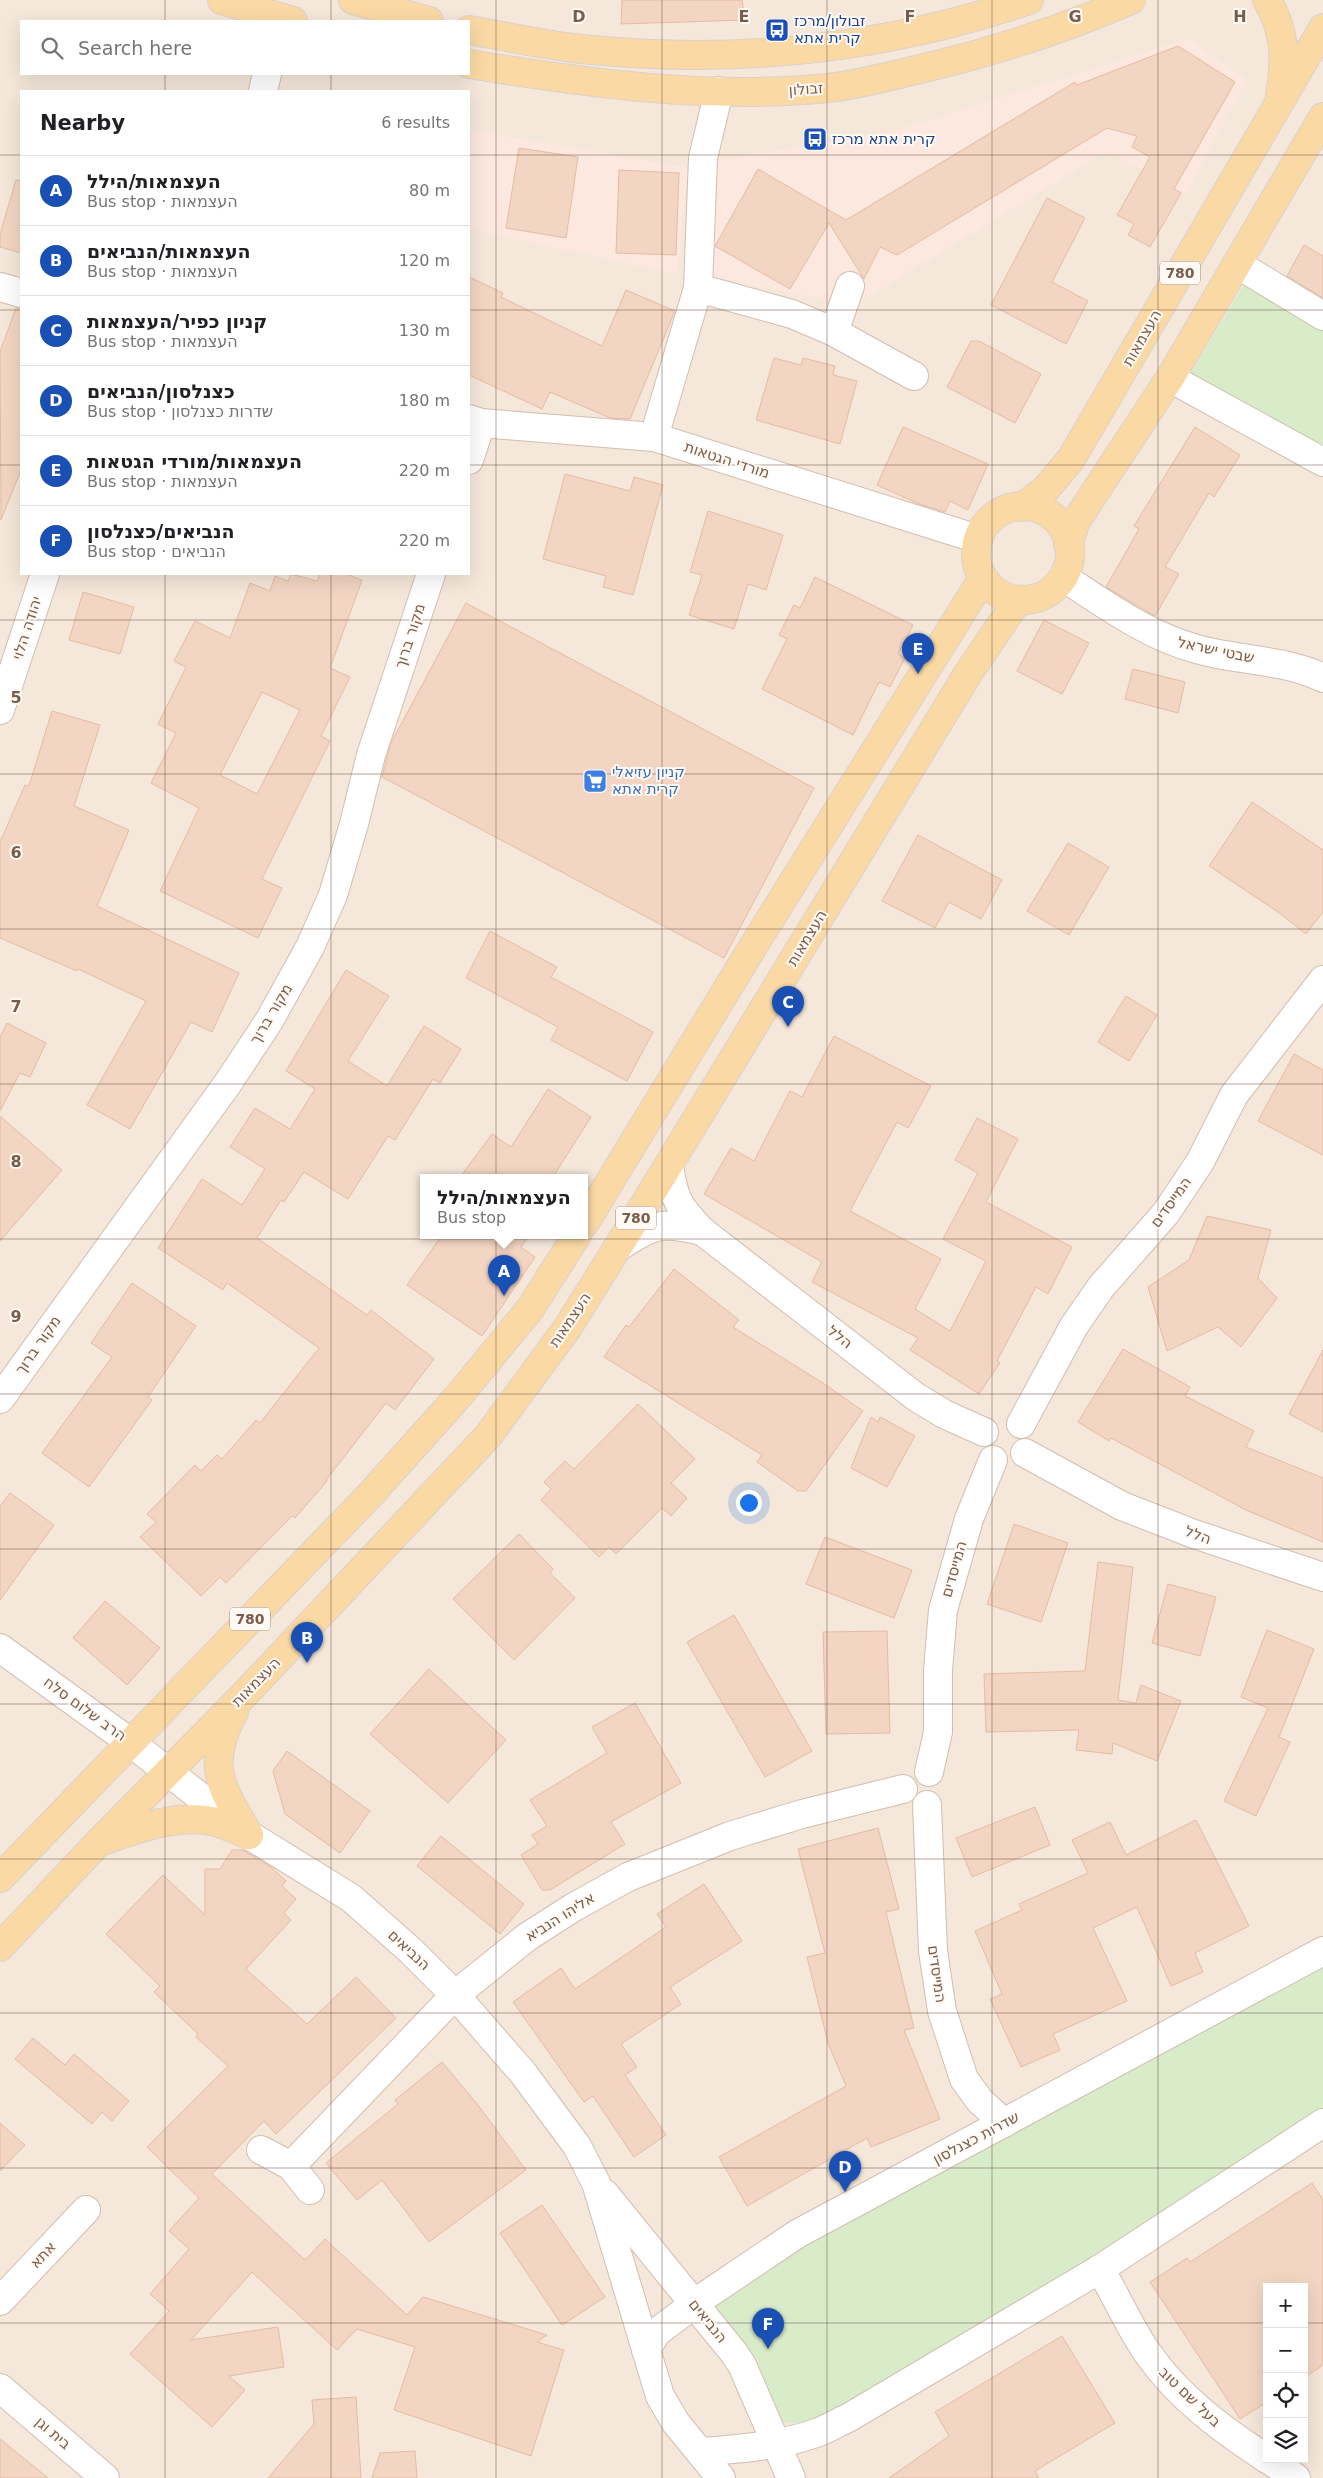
<!DOCTYPE html>
<html lang="en">
<head>
<meta charset="utf-8">
<style>
	body { margin:0; font-family:"DejaVu Sans",Heebo,sans-serif; background:#f6f6f6; color:#202124 }
	.controls { position:absolute; right:15px; bottom:15px; display:grid; overflow:hidden; border-radius:0px; box-shadow:0 5px 20px #0002 }
	.controls button { width:45px; height:45px; display:grid; place-items:center; padding:0; border:0; border-bottom:1px solid #e0e0e0; background:#fff; color:#202124; font:25px sans-serif }
	.you { position:absolute; left:748px; top:1502px; width:18px; height:18px; margin:-12px; border:4px solid #fff; border-radius:50%; background:#1a73e8; box-shadow:0 0 0 8px #1a73e833 }
	.badge { display:grid; place-items:center; width:32px; height:32px; border-radius:50%; background:#0b8043; color:#fff; font-size:16px; font-weight:700 }
	.pin { position:absolute; translate:-50% -41px; filter:drop-shadow(0 1px 2px #0008) }
	.pin::after { content:''; position:absolute; top:26px; width:18px; height:15px; background:inherit; clip-path:polygon(0 0,100% 0,50% 100%) }
	.popup { position:absolute; left:420px; top:1174px; width:168px; height:65px; box-sizing:border-box; display:grid; place-content:center; border-radius:0px; background:#fff; filter:drop-shadow(0 1px 4px #0005); font-size:16px; white-space:nowrap; color:#757577 }
	.popup b { font-size:19px; color:#202124 }
	.popup::after { content:''; position:absolute; left:50%; top:100%; margin-left:-10px; border:10px solid transparent; border-top-color:#fff }
	.list { margin:0; padding:0; list-style:none }
	h2 { display:flex; justify-content:space-between; align-items:center; height:65px; margin:0; padding:0 20px; font-size:21px }
	h2 small { font-size:16px; font-weight:400; color:#757577 }
	.list li { display:grid; grid-template-columns:32px 1fr auto; gap:15px; align-items:center; box-sizing:border-box; height:70px; padding:0 20px; border-top:1px solid #e0e0e0 }
	.list b { display:block; font-size:19px; white-space:nowrap }
	.list p { margin:0; font-size:16px; white-space:nowrap; color:#757577 }
	.list em { font-size:16px; font-style:normal; color:#757577 }
	.icon { flex:none; width:28px; height:28px; fill:none; stroke:currentColor; stroke-width:2; stroke-linecap:round; stroke-linejoin:round }
	.map { position:relative; flex:none; width:1323px; height:2478px; overflow:hidden }
	.search { position:absolute; background:#fff; box-shadow:0 5px 20px #0002; left:20px; top:20px; width:450px; height:55px; display:flex; align-items:center; gap:12px; box-sizing:border-box; padding:0 18px; border-radius:0px; color:#757577; font-size:19px }
	.panel { position:absolute; background:#fff; box-shadow:0 5px 20px #0002; left:20px; top:90px; width:450px; height:485px; border-radius:0px }
	.map>svg:first-child { display:block }
	.residential { fill:#f5e8da; fill-rule:evenodd }
	.commercial { fill:#fde8e0 }
	.green { fill:#d8ecc9 }
	.building { fill:#f3d5c3; stroke:#e6bba3; fill-rule:evenodd }
	.lines { fill:none; stroke-linecap:round; stroke-linejoin:round }
	.minor-casing { stroke:#d1beb0; stroke-width:30 }
	.major-casing { stroke:#dad1cd; stroke-width:30 }
	.minor { stroke:#fff; stroke-width:28 }
	.major { stroke:#fbd9a5; stroke-width:28 }
	.grid { fill:none; stroke:#7a5c4d; stroke-width:1; stroke-opacity:0.55 }
	.labels { text-anchor:middle; stroke-width:4; stroke-linejoin:round; paint-order:stroke }
	.shield { fill:#fffaf3; stroke:#a28b7f; stroke-width:1 }
	.shield-label { font-size:14px; font-weight:bold; fill:#7a5c4d }
	.transit-label { font-size:15px; fill:#164399; stroke:#fffaf3; text-anchor:start }
	.street-label { font-size:15px; fill:#7a5c4d; stroke:#fffaf3 }
	.shop-label { font-size:15px; fill:#366cbe; stroke:#fffaf3; text-anchor:start }
	.grid-label { font-size:16px; text-anchor:middle; font-weight:bold; fill:#7a5c4d; stroke:#fffaf3; stroke-width:4; stroke-linejoin:round; paint-order:stroke }
</style>
</head>
<body>
<div class="map">
<svg width="1323" height="2478" viewBox="0 0 1323 2478">
	<rect width="100%" height="100%" fill="#fdf6ec"/>
	<path class="residential" d="M0 0H1323V2478H0ZM21 21H469V74H21ZM21 91H469V574H21ZM424 1177H584V1235H424ZM1267 2287H1304V2459H1267Z"/>
	<g class="commercial">
		<path d="M1189 39 1246 80 1187 194 1107 151 854 305 711 277 719 160 895 131Z"/>
		<path d="M469 130 688 168 677 274 469 229Z"/>
	</g>
	<g class="green">
		<path d="M1249 276 1323 322V451L1188 377Z"/>
		<path d="M1323 1954V2111L1166 2215 817 2422 780 2423 711 2310 764 2266Z"/>
	</g>
	<g class="building">
		<path d="M622 0H742L745 20 621 24Z"/>
		<path d="M1178 46 1235 82 1174 189 1181 193 1150 247 1128 235 1134 224 1117 215 1150 157 1132 147 1137 136 1107 128 897 255 880 247 864 279 829 223 790 289 715 246 758 169 846 220 1075 82 1077 85Z"/>
		<path d="M519 148 578 157 566 238 506 228Z"/>
		<path d="M619 170 679 173 676 255 616 253Z"/>
		<path d="M16 180 21 181V253L0 247V234Z"/>
		<path d="M1047 198 1085 218 1052 282 1088 301 1066 344 991 305Z"/>
		<path d="M1304 245 1323 256V298L1287 276Z"/>
		<path d="M469 277 503 293 501 297 602 346 626 290 675 311 630 419 610 418 550 392 542 409 469 375Z"/>
		<path d="M16 308H21V470L1 520 0 352Z"/>
		<path d="M971 341H979L1041 374 1015 423 947 387Z"/>
		<path d="M774 358 801 365 803 358 835 366 833 375 857 381 840 444 756 420Z"/>
		<path d="M903 427 988 464 968 510 950 501 945 512 919 504 877 485Z"/>
		<path d="M1195 427 1240 455 1214 497 1209 493 1165 567 1179 574 1155 616 1106 587 1139 529 1134 526Z"/>
		<path d="M565 474 630 491 634 477 663 485 633 595 603 587 606 576 543 559Z"/>
		<path d="M708 511 783 535 766 590 748 584 734 629 689 615 702 575 690 572Z"/>
		<path d="M291 574 317 581 320 574H346L362 580 330 668 350 677 321 736 330 741 262 879 282 888 258 938 160 891 199 808 151 783 176 733 158 724 186 667 174 661 195 621 230 638 250 583 270 591 275 576 288 581ZM262 692 300 710 257 794 220 775Z"/>
		<path d="M815 577 913 625 898 654 905 658 890 687 879 682 853 735 762 689 787 639 779 635 794 605 800 608Z"/>
		<path d="M83 592 134 607 120 654 69 640Z"/>
		<path d="M466 603 814 788 724 958 382 777 391 743Z"/>
		<path d="M1044 620 1089 643 1062 694 1017 671Z"/>
		<path d="M1133 669 1185 682 1178 713 1125 699Z"/>
		<path d="M52 711 100 725 74 806 129 830 97 906 239 973 212 1032 191 1022 130 1129 87 1105 146 1001 78 969 77 971 0 938V842L25 785 29 786Z"/>
		<path d="M1252 802 1323 850V912L1306 934 1278 912 1209 866Z"/>
		<path d="M918 835 1002 880 981 919 949 902 935 928 882 901Z"/>
		<path d="M1068 843 1109 867 1069 935 1027 911Z"/>
		<path d="M490 931 557 967 551 977 653 1032 627 1081 551 1040 558 1027 466 978Z"/>
		<path d="M346 970 389 996 348 1061 387 1086 424 1026 461 1049 440 1083 433 1079 395 1140 388 1136 348 1199 304 1172 284 1202 281 1200 257 1238 367 1315 371 1310 434 1359 395 1410 386 1403 326 1480 327 1481 295 1518 292 1516 226 1583 220 1577 201 1596 140 1537 156 1522 147 1514 195 1465 201 1471 217 1455 222 1459 256 1420 260 1423 319 1348 227 1283 223 1290 158 1248 202 1179 242 1205 265 1169 230 1147 255 1108 290 1129 315 1089 286 1071Z"/>
		<path d="M1126 996 1157 1015 1129 1061 1098 1042Z"/>
		<path d="M7 1023 46 1043 30 1077 20 1073 0 1111V1037Z"/>
		<path d="M834 1036 931 1086 908 1128 897 1122 850 1211 941 1259 915 1309 950 1331 986 1261 943 1239 978 1173 955 1160 977 1118 1018 1139 986 1202 1072 1247 1048 1294 1036 1287 997 1361 1000 1363 979 1394 910 1350 918 1338 812 1282 822 1262 704 1194 731 1148 754 1161 790 1091 802 1097Z"/>
		<path d="M1294 1054 1323 1070V1155L1258 1121Z"/>
		<path d="M548 1089 591 1117 553 1177H460L492 1134 511 1147Z"/>
		<path d="M0 1116 62 1170 0 1241Z"/>
		<path d="M1207 1216 1271 1230 1258 1278 1277 1298 1241 1347 1218 1327 1167 1351 1148 1287 1189 1260Z"/>
		<path d="M442 1235H530L521 1247 535 1257 482 1336 407 1285Z"/>
		<path d="M674 1269 739 1320 733 1327 823 1383 863 1411 806 1491H798L757 1462 762 1455 604 1357 626 1325 629 1327Z"/>
		<path d="M132 1283 196 1326 148 1397 152 1400 89 1487 42 1453 112 1357 91 1343Z"/>
		<path d="M1123 1349 1190 1387 1185 1396 1254 1431 1246 1447 1323 1478V1542L1248 1511 1111 1438 1109 1441 1078 1422Z"/>
		<path d="M1323 1350V1432L1289 1414Z"/>
		<path d="M638 1404 695 1459 671 1483 687 1498 671 1516 662 1508 616 1554 609 1547 599 1557 541 1500 551 1489 544 1482 565 1461 574 1469Z"/>
		<path d="M871 1417 878 1422 880 1417 915 1436 887 1487 851 1468Z"/>
		<path d="M10 1493 54 1525 0 1600V1506Z"/>
		<path d="M1014 1524 1068 1543 1041 1622 987 1604Z"/>
		<path d="M519 1534 553 1569 550 1573 575 1598 514 1660 453 1599Z"/>
		<path d="M825 1537 912 1570 894 1618 806 1584Z"/>
		<path d="M1098 1562 1133 1567 1118 1700 1136 1703 1141 1685 1181 1701 1157 1761 1113 1743 1112 1754 1076 1750 1079 1730 986 1732 984 1674 1085 1671Z"/>
		<path d="M1168 1584 1216 1597 1200 1656 1152 1643Z"/>
		<path d="M105 1601 160 1648 127 1685 73 1638Z"/>
		<path d="M734 1615 812 1751 765 1777 687 1642Z"/>
		<path d="M1267 1630 1314 1649 1279 1737 1290 1742 1256 1816 1224 1801 1268 1708 1241 1697Z"/>
		<path d="M887 1631 890 1733 826 1734 823 1632Z"/>
		<path d="M429 1669 506 1740 448 1803 370 1734Z"/>
		<path d="M635 1703 681 1783 611 1822 625 1844 550 1890H542L521 1855 538 1844 532 1835 547 1826 530 1800 607 1753 592 1727Z"/>
		<path d="M287 1751 370 1811 340 1853 285 1814 273 1771Z"/>
		<path d="M1035 1807 1050 1845 972 1877 956 1838Z"/>
		<path d="M1196 1820 1249 1926 1195 1953 1203 1972 1171 1986 1137 1907 1093 1928 1127 2001 1053 2034 1060 2050 1021 2067 990 1999 1002 1994 975 1931 1022 1910 1019 1904 1088 1873 1072 1840 1110 1822 1126 1855Z"/>
		<path d="M878 1828 899 1909 886 1912 914 2028 904 2030 940 2119 871 2147 867 2138 747 2206 719 2157 846 2086 828 2043 807 1957 825 1953 798 1849Z"/>
		<path d="M441 1836 524 1904 500 1934 417 1866Z"/>
		<path d="M232 1850H243L271 1867 286 1881 282 1886 296 1899 284 1913 291 1920 246 1969 307 2024 356 1977 396 2018 276 2134 264 2121 212 2174 305 2260 325 2239 407 2315 423 2297 547 2335 537 2342 564 2350 531 2456 394 2410 415 2347 357 2329 337 2350 252 2272 191 2340 278 2327 284 2367 229 2376 245 2390 212 2427 130 2354 169 2311 150 2294 189 2249 169 2231 199 2198 147 2147 228 2066 196 2037 198 2034 154 1992 160 1986 106 1934 163 1875 205 1915V1869H220Z"/>
		<path d="M704 1884 742 1941 670 1987 681 2004 621 2044 637 2067 625 2075 666 2135 634 2157 593 2096 584 2102 513 2002 561 1968 575 1989 666 1927 657 1914Z"/>
		<path d="M33 2038 65 2065 74 2054 129 2101 112 2121 102 2112 92 2124 15 2059Z"/>
		<path d="M442 2062 478 2105 526 2170 429 2242 382 2180 357 2200 326 2163 398 2104 395 2100Z"/>
		<path d="M0 2123 25 2145 0 2171Z"/>
		<path d="M1312 2183 1323 2200V2365L1304 2378V2287H1267V2402L1240 2419 1150 2282 1187 2258 1190 2262Z"/>
		<path d="M542 2205 605 2297 562 2325 500 2233Z"/>
		<path d="M1062 2336 1115 2423 1035 2471 1039 2478H889L949 2436 935 2412Z"/>
		<path d="M356 2397 361 2478H268L314 2424 312 2400Z"/>
		<path d="M0 2439 48 2478H0Z"/>
		<path d="M415 2451 417 2478H372L380 2453Z"/>
	</g>
	<g class="lines">
		<g class="minor-casing">
			<g id="minor">
				<path d="M263 91 267 74"/>
				<path d="M1237 264 1323 316"/>
				<path d="M0 287 21 293"/>
				<path d="M698 288 792 314 834 332 914 376"/>
				<path d="M834 332 850 286"/>
				<path d="M1170 378 1323 462"/>
				<path d="M469 419 481 423 654 437 978 539"/>
				<path d="M654 437 698 288 703 158 719 91"/>
				<path d="M469 460 481 423"/>
				<path d="M1063 577C1106 605 1148 636 1197 649 1238 661 1284 659 1323 678"/>
				<path d="M0 710 45 574"/>
				<path d="M669 1166C674 1200 679 1207 702 1231L916 1397 944 1414 984 1432"/>
				<path d="M618 1247C655 1224 660 1221 702 1231"/>
				<path d="M0 1399 228 1083 269 1021 310 947 333 895 354 824 371 755 431 574"/>
				<path d="M1021 1424 1074 1326 1101 1287 1166 1213 1200 1162 1234 1095 1323 980"/>
				<path d="M1025 1453 1122 1506 1194 1534 1323 1577"/>
				<path d="M0 1648 130 1742 249 1835 351 1898 410 1950 455 1995 523 2073 577 2146 596 2183 660 2396 676 2423 721 2478"/>
				<path d="M929 1772 938 1732V1671L943 1610 969 1519 993 1460"/>
				<path d="M927 1805 933 1951 942 2011 964 2079 980 2101 1004 2123"/>
				<path d="M261 2150 291 2166 310 2190"/>
				<path d="M291 2166 455 1995 527 1937 574 1907 628 1877 730 1836 802 1814 903 1789"/>
				<path d="M605 2194 734 2353 742 2365 791 2478"/>
				<path d="M1100 2269C1117 2297 1130 2329 1149 2355 1180 2399 1223 2430 1267 2459"/>
				<path d="M0 2301 86 2210"/>
				<path d="M646 2350 657 2332 705 2296 797 2234 1323 1951"/>
				<path d="M0 2388 105 2478"/>
				<path d="M700 2452C738 2449 780 2446 816 2433 827 2429 837 2423 848 2418L1100 2269 1323 2123"/>
				<path d="M1268 2459 1296 2478"/>
			</g>
		</g>
		<g class="major-casing">
			<g id="major">
				<path d="M222 0 293 21"/>
				<path d="M353 0 429 21"/>
				<path d="M1267 0C1286 33 1286 58 1280 95"/>
				<path d="M469 30C510 37 551 47 592 50 741 64 888 48 1029 0"/>
				<path d="M469 64C586 83 708 100 827 88 857 85 886 77 916 70 989 53 1062 30 1131 0"/>
				<circle cx="1023" cy="553" r="47"/>
				<path d="M1022 507 1045 490 1071 459 1323 28"/>
				<path d="M1068 544 1076 521 1170 378 1323 117"/>
				<path d="M584 1224 754 945 983 578"/>
				<path d="M234 1712C205 1766 221 1787 249 1835"/>
				<path d="M105 1840C140 1828 179 1813 216 1822 227 1825 238 1831 249 1835"/>
				<path d="M0 1878 369 1496 456 1399 530 1309 577 1235"/>
				<path d="M0 1947 99 1842 243 1696 488 1436 568 1327 646 1202 969 672 1018 600"/>
			</g>
		</g>
		<use href="#minor" class="minor"/>
		<use href="#major" class="major"/>
	</g>
	<path class="grid" d="M165 0V21M331 0V21M496 0V2478M662 0V2478M827 0V2478M992 0V2478M1158 0V2478M165 74V91M331 74V91M0 155H21M469 155H1323M0 310H21M469 310H1323M0 465H21M469 465H1323M165 574V2478M331 574V2478M0 620H1323M0 774H1323M0 929H1323M0 1084H1323M0 1239H1323M0 1394H1323M0 1549H1323M0 1704H1323M0 1859H1323M0 2013H1323M0 2168H1323M0 2323H1267M1304 2323H1323"/>
	<defs>
		<g id="bus-square" transform="scale(1.25)"><rect x="-9" y="-9" width="18" height="18" rx="4" fill="#1a4fb4" stroke="#fffaf3"/><path d="M-5-6H5V4H4V6H2V4H-2V6H-4V4H-5ZM-3.5-4V0h7V-4ZM-3.5 1.2v1.5H-2V1.2ZM2 1.2v1.5H3.5V1.2Z" fill="#fff"/></g>
		<g id="supermarket-square" transform="scale(1.25)"><rect x="-9" y="-9" width="18" height="18" rx="4" fill="#3f7fe0" stroke="#fffaf3"/><path d="M-6-5.5h2.5l.6 2H6L4.5 2H-2.5L-4.4-4H-6ZM-1.5 3.2a1.3 1.3 0 1 0 .1 0ZM3 3.2a1.3 1.3 0 1 0 .1 0Z" fill="#fff"/></g>
	</defs>
	<g fill-rule="evenodd">
		<use href="#bus-square" x="777" y="30"/>
		<use href="#bus-square" x="815" y="139"/>
		<use href="#supermarket-square" x="595" y="781"/>
	</g>
	<g class="labels">
		<g class="shield">
			<rect x="1160" y="261.5" width="40" height="23" rx="4"/>
			<rect x="616" y="1206.5" width="40" height="23" rx="4"/>
			<rect x="230" y="1607.5" width="40" height="23" rx="4"/>
		</g>
		<g class="shield-label">
			<text x="1180" y="278">780</text>
			<text x="636" y="1223">780</text>
			<text x="250" y="1624">780</text>
		</g>
		<g class="transit-label">
			<text x="794" y="26">זבולון/מרכז<tspan x="794" dy="17">קרית אתא</tspan></text>
			<text x="832" y="144">קרית אתא מרכז</text>
		</g>
		<g class="street-label">
			<text transform="translate(806 89) rotate(-4)" y="5">זבולון</text>
			<text transform="translate(1142 338) rotate(-60)" y="5">העצמאות</text>
			<text transform="translate(727 460) rotate(18)" y="5">מורדי הגטאות</text>
			<text transform="translate(27 628) rotate(-72)" y="5">יהודה הלוי</text>
			<text transform="translate(410 636) rotate(-72)" y="5">מקור ברוך</text>
			<text transform="translate(1216 650) rotate(12)" y="5">שבטי ישראל</text>
			<text transform="translate(807 938) rotate(-59)" y="5">העצמאות</text>
			<text transform="translate(271 1014) rotate(-59)" y="5">מקור ברוך</text>
			<text transform="translate(1171 1202) rotate(-54)" y="5">המייסדים</text>
			<text transform="translate(570 1320) rotate(-56)" y="5">העצמאות</text>
			<text transform="translate(840 1337) rotate(38)" y="5">הלל</text>
			<text transform="translate(38 1345) rotate(-55)" y="5">מקור ברוך</text>
			<text transform="translate(1198 1535) rotate(20)" y="5">הלל</text>
			<text transform="translate(954 1569) rotate(-74)" y="5">המייסדים</text>
			<text transform="translate(256 1682) rotate(-46)" y="5">העצמאות</text>
			<text transform="translate(85 1709) rotate(36)" y="5">הרב שלום סלח</text>
			<text transform="translate(560 1917) rotate(-32)" y="5">אליהו הנביא</text>
			<text transform="translate(409 1950) rotate(43)" y="5">הנביאים</text>
			<text transform="translate(937 1974) rotate(82)" y="5">המייסדים</text>
			<text transform="translate(976 2138) rotate(-28)" y="5">שדרות כצנלסון</text>
			<text transform="translate(43 2255) rotate(-47)" y="5">אתא</text>
			<text transform="translate(708 2321) rotate(51)" y="5">הנביאים</text>
			<text transform="translate(1190 2397) rotate(44)" y="5">בעל שם טוב</text>
			<text transform="translate(53 2433) rotate(41)" y="5">בית וגן</text>
		</g>
		<g class="shop-label">
			<text x="612" y="777">קניון עזיאלי<tspan x="612" dy="17">קרית אתא</tspan></text>
		</g>
	</g>
	<g class="grid-label">
		<text x="579" y="22">D</text>
		<text x="744" y="22">E</text>
		<text x="910" y="22">F</text>
		<text x="1075" y="22">G</text>
		<text x="1240" y="22">H</text>
		<text x="16" y="703">5</text>
		<text x="16" y="858">6</text>
		<text x="16" y="1012">7</text>
		<text x="16" y="1167">8</text>
		<text x="16" y="1322">9</text>
	</g>
</svg>
<div class="controls">
<button>+</button>
<button>−</button>
<button><svg class="icon" aria-label="locate" viewBox="0 0 24 24"><circle cx="12" cy="12" r="6"/><path d="M12 2v4M12 18v4M2 12h4M18 12h4"/></svg></button>
<button><svg class="icon" aria-label="layers" viewBox="0 0 24 24"><path d="M12 4l9 5-9 5-9-5zM3 14l9 5 9-5"/></svg></button>
</div>
<div class="you"></div>
<div class="pin badge" style="left:504px;top:1296px;background:#1a4fb4">A</div>
<div class="popup"><b>העצמאות/הילל</b>Bus stop</div>
<div class="pin badge" style="left:307px;top:1663px;background:#1a4fb4">B</div>
<div class="pin badge" style="left:788px;top:1027px;background:#1a4fb4">C</div>
<div class="pin badge" style="left:845px;top:2192px;background:#1a4fb4">D</div>
<div class="pin badge" style="left:918px;top:674px;background:#1a4fb4">E</div>
<div class="pin badge" style="left:768px;top:2349px;background:#1a4fb4">F</div>
<div class="search"><svg class="icon" aria-label="search" viewBox="0 0 24 24"><circle cx="10" cy="10" r="6"/><path d="M15 15l6 6"/></svg>Search here</div>
<section class="panel">
<h2>Nearby<small>6 results</small></h2>
<ul class="list">
<li><span class="badge" style="background:#1a4fb4">A</span><div><b>העצמאות/הילל</b><p>Bus stop · העצמאות</p></div><em>80 m</em></li>
<li><span class="badge" style="background:#1a4fb4">B</span><div><b>העצמאות/הנביאים</b><p>Bus stop · העצמאות</p></div><em>120 m</em></li>
<li><span class="badge" style="background:#1a4fb4">C</span><div><b>קניון כפיר/העצמאות</b><p>Bus stop · העצמאות</p></div><em>130 m</em></li>
<li><span class="badge" style="background:#1a4fb4">D</span><div><b>כצנלסון/הנביאים</b><p>Bus stop · שדרות כצנלסון</p></div><em>180 m</em></li>
<li><span class="badge" style="background:#1a4fb4">E</span><div><b>העצמאות/מורדי הגטאות</b><p>Bus stop · העצמאות</p></div><em>220 m</em></li>
<li><span class="badge" style="background:#1a4fb4">F</span><div><b>הנביאים/כצנלסון</b><p>Bus stop · הנביאים</p></div><em>220 m</em></li>
</ul>
</section>
</div>
</body>
</html>
